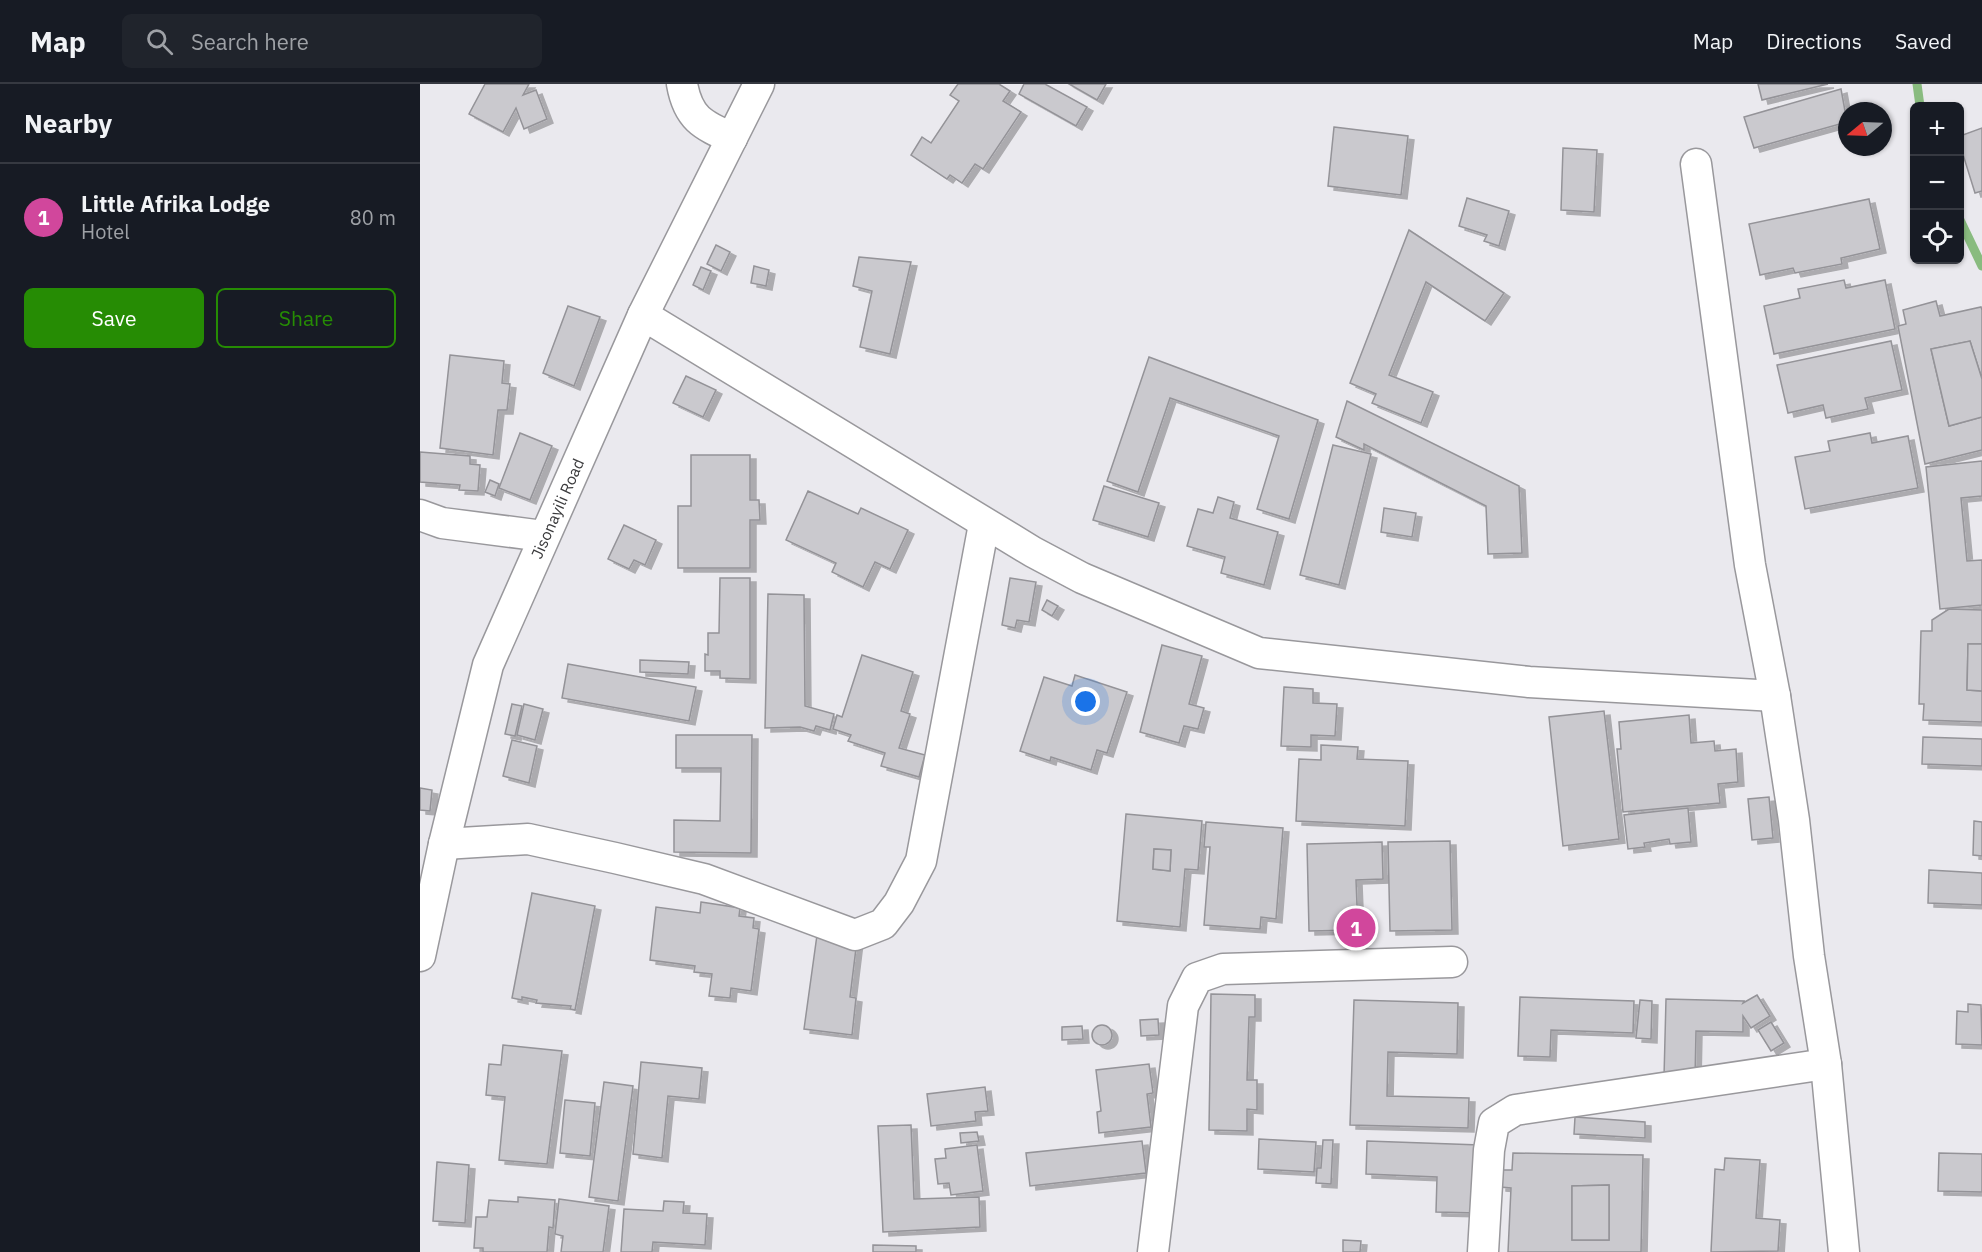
<!DOCTYPE html>
<html lang="en">
<head>
<meta charset="utf-8">
<style>
	body { margin:0; font-family:"IBM Plex Sans",sans-serif; background:#20242c; color:#f1f3f6 }
	.controls { position:absolute; right:18px; top:18px; display:grid; overflow:hidden; border-radius:9px; box-shadow:0 2px 4px #0004 }
	.controls button { width:54px; height:54px; display:grid; place-items:center; padding:0; border:0; border-bottom:2px solid #363941; background:#171b24; color:#f1f3f6; font:30px sans-serif }
	.compass { position:absolute; left:1418px; top:18px; width:54px; height:54px; border-radius:50%; background:#171b24; box-shadow:0 2px 4px #0004; rotate:251deg }
	.you { position:absolute; left:666px; top:618px; width:21px; height:21px; margin:-15px; border:4px solid #fff; border-radius:50%; background:#1a73e8; box-shadow:0 0 0 9px #1a73e833 }
	.badge { display:grid; place-items:center; width:39px; height:39px; border-radius:50%; background:#268c04; color:#fff; font-size:20px; font-weight:700 }
	.pin { position:absolute; translate:-50% -50%; border:3px solid #fff; box-shadow:0 2px 6px #0006 }
	.list { margin:0; padding:0; list-style:none }
	h2 { display:flex; justify-content:space-between; align-items:center; height:78px; margin:0; padding:0 24px; font-size:26px }
	h2 small { font-size:20px; font-weight:400; color:#9ea1a6 }
	.list li { display:grid; grid-template-columns:39px 1fr auto; gap:18px; align-items:center; box-sizing:border-box; height:108px; padding:0 24px; border-top:2px solid #363941 }
	.list b { display:block; font-size:22px; white-space:nowrap }
	.list p { margin:0; font-size:20px; white-space:nowrap; color:#9ea1a6 }
	.list em { font-size:20px; font-style:normal; color:#9ea1a6 }
	.actions { display:flex; gap:12px; padding:18px 24px }
	.actions a { flex:1; padding:14px 0; border:2px solid #268c04; border-radius:9px; text-align:center; font-size:21px; color:#268c04 }
	.actions .main { background:#268c04; color:#fff }
	.icon { flex:none; width:33px; height:33px; fill:none; stroke:currentColor; stroke-width:2; stroke-linecap:round; stroke-linejoin:round }
	.map { position:relative; flex:none; width:1562px; height:1168px; overflow:hidden }
	header { display:flex; align-items:center; gap:36px; box-sizing:border-box; height:84px; padding:0 30px; background:#171b24; border-bottom:2px solid #363941 }
	header strong { font-size:28px }
	nav { display:flex; gap:33px; margin-inline-start:auto; font-size:21px }
	.search { width:420px; height:54px; background:#20242c; display:flex; align-items:center; gap:15px; box-sizing:border-box; padding:0 21px; border-radius:9px; color:#9ea1a6; font-size:22px }
	main { display:flex }
	aside { flex:1; background:#171b24 }
	.map>svg:first-child { display:block }
	.lines { fill:none; stroke-linecap:round; stroke-linejoin:round }
	.stream { stroke:#89bb7f; stroke-width:9 }
	.building { fill:#cac9ce; stroke:#949398; stroke-width:1.5; fill-rule:evenodd; filter:url(#shadow) }
	.minor-casing { stroke:#99989c; stroke-width:33 }
	.minor { stroke:#fff; stroke-width:30 }
	.labels { text-anchor:middle; stroke-width:4.5; stroke-linejoin:round; paint-order:stroke }
	.street-label { font-size:16px; fill:#3b3b3d; stroke:#fff }
</style>
</head>
<body>
<header>
<strong>Map</strong>
<div class="search"><svg class="icon" aria-label="search" viewBox="0 0 24 24"><circle cx="10" cy="10" r="6"/><path d="M15 15l6 6"/></svg>Search here</div>
<nav><a>Map</a><a>Directions</a><a>Saved</a></nav>
</header>
<main>
<aside>
<h2>Nearby<small></small></h2>
<ul class="list">
<li><span class="badge" style="background:#d1479c">1</span><div><b>Little Afrika Lodge</b><p>Hotel</p></div><em>80 m</em></li>
</ul>
<div class="actions"><a class="main">Save</a><a>Share</a></div>
</aside>
<div class="map">
<svg width="1562" height="1168" viewBox="0 0 1562 1168">
	<defs>
		<filter id="shadow"><feDropShadow dx="6" dy="4" stdDeviation="0" flood-color="#0004"/></filter>
	</defs>
	<rect width="100%" height="100%" fill="#eae9ee"/>
	<g class="lines">
		<g class="stream">
			<path d="M1497 0 1500 22"/>
			<path d="M1540 136 1562 182"/>
		</g>
	</g>
	<g class="building">
		<path d="M65 0H109L103 11 116 6 127 35 104 45 96 24 83 48 49 30Z"/>
		<path d="M538 0H579L590 7 583 17 601 28 563 85 555 80 542 99 530 91 527 95 491 71 502 53 511 59 539 17 530 11Z"/>
		<path d="M604 0H625L667 23 656 42 599 10Z"/>
		<path d="M649 0H686L677 16Z"/>
		<path d="M1338 0H1408L1342 16Z"/>
		<path d="M1421 5 1427 38 1334 64 1324 33Z"/>
		<path d="M914 43 988 52 981 111 908 102Z"/>
		<path d="M1562 44V107L1555 109 1540 61V52Z"/>
		<path d="M1143 64 1177 66 1174 128 1141 126Z"/>
		<path d="M1047 114 1089 127 1079 162 1064 157 1067 151 1039 142Z"/>
		<path d="M1449 115 1460 165 1421 174 1422 180 1375 189 1373 184 1340 191 1329 140Z"/>
		<path d="M989 146 1084 209 1065 237 1006 198 969 291 1013 308 1001 339 952 319 956 310 930 299Z"/>
		<path d="M296 161 310 168 301 187 287 180Z"/>
		<path d="M439 173 491 178 470 270 440 263 452 207 433 202Z"/>
		<path d="M334 182 349 186 346 202 331 199Z"/>
		<path d="M281 183 291 187 283 206 273 201Z"/>
		<path d="M1424 196 1426 204 1465 196 1475 245 1354 270 1344 222 1380 214 1378 205Z"/>
		<path d="M1516 217 1520 232 1561 223 1562 226V295L1550 257 1511 265 1529 342 1562 333V366L1505 380 1478 242 1486 240 1483 226Z"/>
		<path d="M148 222 180 233 154 302 123 289Z"/>
		<path d="M1471 257 1482 306 1445 314 1448 325 1406 334 1403 321 1368 329 1357 281Z"/>
		<path d="M1550 257 1562 295V333L1529 342 1511 265Z"/>
		<path d="M30 271 84 277 82 299 90 300 87 326H78L73 371 20 364Z"/>
		<path d="M729 273 898 336 869 435 837 425 859 352 750 314 718 408 687 397Z"/>
		<path d="M266 292 296 306 283 333 253 319Z"/>
		<path d="M927 317 1099 402 1102 469 1068 470 1066 422 944 360V366L916 353Z"/>
		<path d="M100 349 132 362 110 416 79 404Z"/>
		<path d="M1450 349 1452 359 1488 352 1498 404 1385 425 1375 373 1410 367 1408 357Z"/>
		<path d="M913 361 951 370 919 501 880 491Z"/>
		<path d="M0 368 50 372V380L60 381 58 407 39 406 40 401 0 398Z"/>
		<path d="M271 371H330V416H339L340 436H330V484H258V422H271Z"/>
		<path d="M1562 377V412L1541 414 1547 477 1562 476V521L1520 525 1506 383Z"/>
		<path d="M70 396 79 400 75 412 65 408Z"/>
		<path d="M684 402 739 419 728 453 673 436Z"/>
		<path d="M388 407 438 430 441 424 488 446 470 485 455 478 443 503 412 488 416 479 366 456Z"/>
		<path d="M798 413 814 418 810 434 858 448 844 501 801 489 805 473 767 462 778 425 793 429Z"/>
		<path d="M964 424 996 429 992 453 961 448Z"/>
		<path d="M204 441 236 456 225 481 214 476 209 485 188 475Z"/>
		<path d="M300 494H330V595L300 594V587H285V570L288 571V549H299Z"/>
		<path d="M590 494 616 498 609 538 597 536 595 544 582 541Z"/>
		<path d="M348 510 384 511 385 622 414 630 410 646 396 642 394 647 380 643 345 644Z"/>
		<path d="M627 516 638 522 632 532 622 526Z"/>
		<path d="M1529 525 1562 526V560H1548L1547 606 1562 607V638L1503 636 1504 620H1499L1501 547H1512V536Z"/>
		<path d="M1548 560H1562V607L1547 606Z"/>
		<path d="M742 561 782 572 769 620 784 624 778 645 764 642 759 659 720 648Z"/>
		<path d="M442 571 493 588 481 627 490 630 479 664 505 671 499 693 461 682 465 669 428 657 431 651 413 645 417 631 422 633Z"/>
		<path d="M220 576 269 578 268 590 220 588Z"/>
		<path d="M148 580 276 603 269 637 142 614Z"/>
		<path d="M655 591 707 608 687 669 677 666 671 686 631 673 630 677 600 667 624 593 652 602Z"/>
		<path d="M864 603 893 605V619L917 620 915 652 891 651V663L861 662Z"/>
		<path d="M92 620 102 622 95 652 85 650Z"/>
		<path d="M104 620 123 625 115 656 97 651Z"/>
		<path d="M1184 627 1199 755 1143 762 1129 633Z"/>
		<path d="M1269 631 1271 659 1294 657 1295 667 1316 665 1318 698 1298 700 1300 719 1203 728 1197 665H1201L1199 638Z"/>
		<path d="M256 651H332L331 769 254 768V736L300 737 301 684H256Z"/>
		<path d="M1503 653 1562 655V682L1502 680Z"/>
		<path d="M92 656 117 662 109 699 83 692Z"/>
		<path d="M901 661 938 663 937 675 988 677 985 742 876 737 879 675 901 676Z"/>
		<path d="M0 704 12 706 10 727 0 726Z"/>
		<path d="M1349 713 1353 754 1332 756 1328 715Z"/>
		<path d="M1268 724 1271 758 1250 760 1249 755 1224 759 1225 763 1208 765 1204 731Z"/>
		<path d="M706 730 782 737 778 786 765 785 760 843 697 837ZM734 765 751 766 750 787 733 785Z"/>
		<path d="M1554 737 1562 738V772L1553 771Z"/>
		<path d="M786 738 863 744 856 835 841 833 840 845 784 841 790 763H784Z"/>
		<path d="M1030 757 1032 846 970 847 968 758Z"/>
		<path d="M962 758 963 795 936 796 938 846 889 847 887 760Z"/>
		<path d="M734 765 751 766 750 787 733 785Z"/>
		<path d="M1509 786 1562 789V821L1508 819Z"/>
		<path d="M112 809 175 822 155 926 150 925 151 922 116 919 117 916 102 913V916L92 914Z"/>
		<path d="M281 818 320 824 319 832 334 834 333 844 339 845 331 907 311 904 310 914 289 912 292 890 274 888 275 882 230 876 236 823 280 829Z"/>
		<path d="M397 851 437 856 430 913 436 914 432 951 384 945Z"/>
		<path d="M791 910 835 911V933H829L827 996H837V1026L827 1025V1047L789 1046Z"/>
		<path d="M1337 911 1350 932 1331 944 1323 932V948L1276 947 1275 994 1244 993 1246 915 1324 917 1323 919Z"/>
		<path d="M1100 913 1214 917 1213 949 1131 946 1130 973 1098 972Z"/>
		<path d="M934 916 1038 919 1037 970 968 968 967 1012 1049 1014 1048 1044 930 1041Z"/>
		<path d="M1220 916 1232 917 1231 955 1216 954Z"/>
		<path d="M1548 920 1561 921 1562 961 1536 960 1537 927 1548 928Z"/>
		<path d="M738 935 739 951 721 952 720 936Z"/>
		<path d="M1351 938 1364 959 1351 967 1338 946Z"/>
		<circle cx="682" cy="951" r="10"/>
		<path d="M662 942 663 955 642 956V943Z"/>
		<path d="M83 961 142 967 127 1080 79 1076 85 1013 66 1011 69 980 81 981Z"/>
		<path d="M221 978 282 984 279 1015 248 1012 242 1074 213 1070Z"/>
		<path d="M729 980 733 1009 727 1010 731 1043 679 1049 677 1028 681 1027 676 986Z"/>
		<path d="M184 998 213 1002 198 1117 169 1113Z"/>
		<path d="M565 1003 568 1027 555 1028 556 1037 511 1042 507 1010Z"/>
		<path d="M145 1016 175 1019 170 1072 140 1069Z"/>
		<path d="M1155 1033 1225 1038V1054L1154 1050Z"/>
		<path d="M491 1041 494 1115 559 1113 560 1143 463 1148 458 1042Z"/>
		<path d="M557 1048 559 1057 541 1059 540 1049Z"/>
		<path d="M839 1055 896 1058 894 1088 838 1085Z"/>
		<path d="M903 1056H913L911 1100 896 1099 897 1084H901Z"/>
		<path d="M722 1057 726 1089 610 1102 606 1069Z"/>
		<path d="M947 1057 1060 1061 1058 1129 1016 1128 1017 1093 946 1090Z"/>
		<path d="M557 1061 563 1107 531 1111 529 1099 518 1100 515 1075 526 1074 525 1065Z"/>
		<path d="M1093 1069 1223 1071 1221 1168H1088L1091 1104 1080 1103V1086H1092ZM1189 1101V1156H1152V1102Z"/>
		<path d="M1519 1069 1562 1070V1108L1518 1107Z"/>
		<path d="M1305 1074 1340 1076 1336 1134 1360 1136 1358 1167 1291 1168 1295 1085 1304 1086Z"/>
		<path d="M17 1078 49 1081 45 1139 13 1137Z"/>
		<path d="M1189 1101V1156H1152V1102Z"/>
		<path d="M98 1113 135 1116 133 1144 129 1143 127 1168H63V1164H54L56 1133H67L69 1116 98 1118Z"/>
		<path d="M139 1115 189 1122 183 1168H141L143 1152 135 1150Z"/>
		<path d="M244 1117 264 1118 263 1129 287 1130 285 1161 233 1158 232 1168H201L204 1125 243 1127Z"/>
		<path d="M923 1156 941 1157 940 1168H923Z"/>
		<path d="M453 1161 496 1162V1168H453Z"/>
	</g>
	<g class="lines">
		<g class="minor-casing">
			<g id="minor">
				<path d="M262 0C268 34 282 41 312 54"/>
				<path d="M1276 80 1330 481 1355 612 1374 736 1389 872 1406 980 1424 1168"/>
				<path d="M223 231 613 468 662 494 839 569 1109 598 1355 612"/>
				<path d="M0 431 22 439 123 452"/>
				<path d="M24 760 108 755 195 774 284 795 435 851 463 840 479 819 501 777 564 440"/>
				<path id="s1" d="M0 872 24 760 68 581 223 231 339 0"/>
				<path d="M733 1168 763 922 777 894 803 885 1032 878"/>
				<path d="M1063 1168 1069 1066 1074 1039 1095 1026 1406 980"/>
			</g>
		</g>
		<use href="#minor" class="minor"/>
	</g>
	<g class="labels">
		<g class="street-label">
			<text dy="6" stroke="none"><textPath href="#s1" startOffset="470">Jisonayili Road</textPath></text>
		</g>
	</g>
</svg>
<div class="controls">
<button>+</button>
<button>−</button>
<button><svg class="icon" aria-label="locate" viewBox="0 0 24 24"><circle cx="12" cy="12" r="6"/><path d="M12 2v4M12 18v4M2 12h4M18 12h4"/></svg></button>
</div>
<svg class="compass" viewBox="-18 -18 36 36"><path d="M0-13l5 13h-10z" fill="#e53935"/><path d="M0 13l5-13h-10z" fill="#9ea1a6"/></svg>
<div class="you"></div>
<div class="pin badge" style="left:936px;top:844px;background:#d1479c">1</div>
</div>
</main>
</body>
</html>
